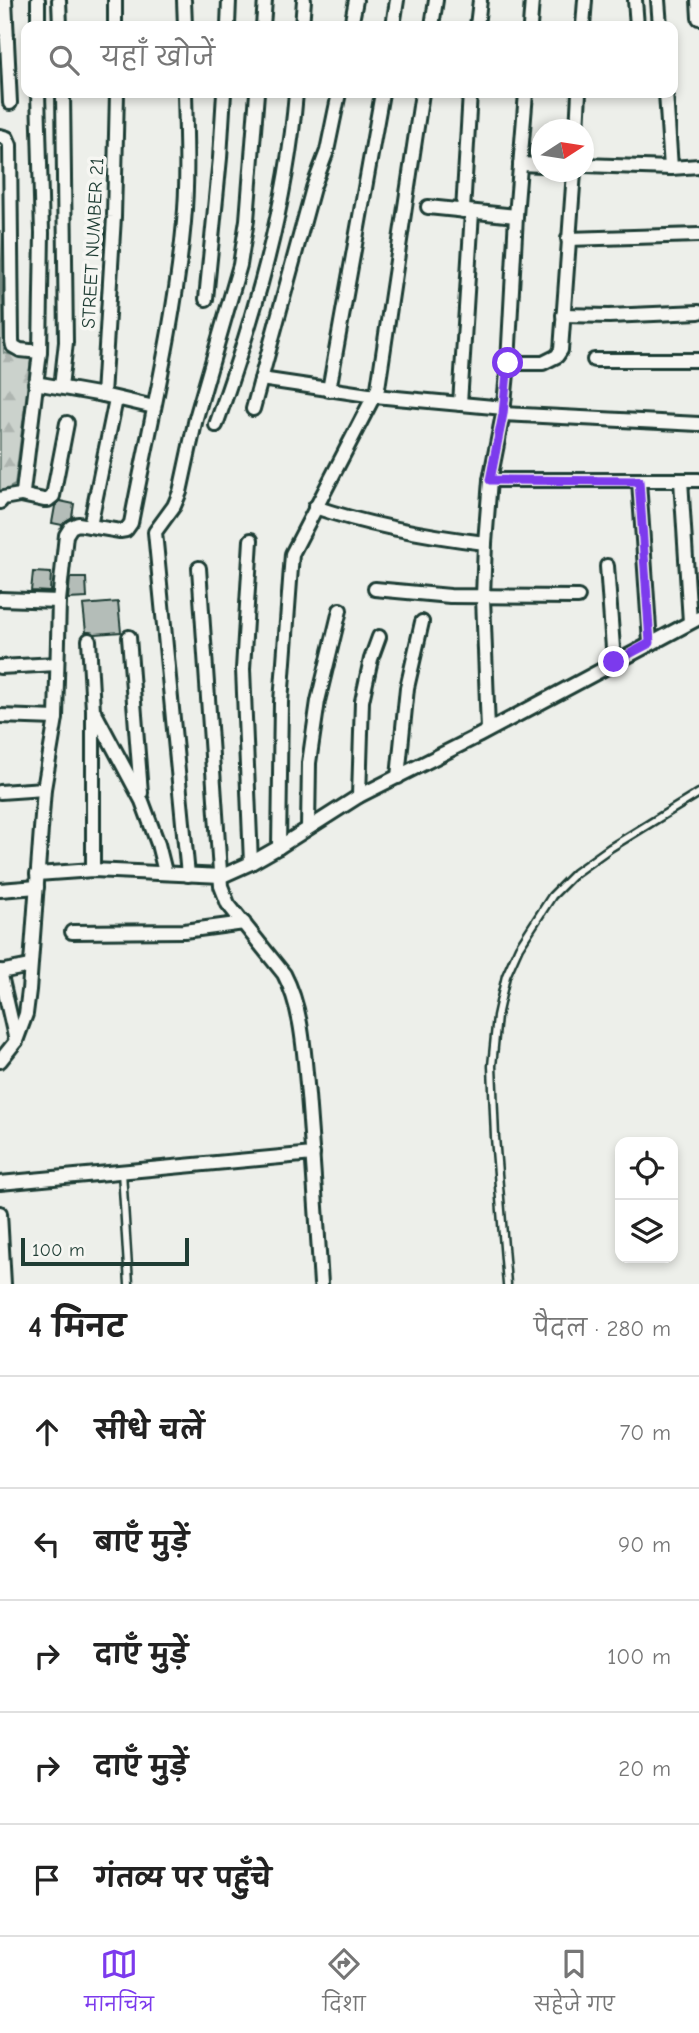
<!DOCTYPE html>
<html lang="hi">
<head>
<meta charset="utf-8">
<style>
	body { margin:0; font-family:"Comic Neue","Playpen Sans Deva",sans-serif; background:#f6f6f6; color:#222 }
	.controls { position:absolute; right:21px; bottom:21px; display:grid; overflow:hidden; border-radius:14px; box-shadow:0 4px 10px #0003 }
	.controls button { width:63px; height:63px; display:grid; place-items:center; padding:0; border:0; border-bottom:2px solid #e0e0e0; background:#fff; color:#222; font:35px sans-serif }
	.compass { position:absolute; left:531px; top:119px; width:63px; height:63px; border-radius:50%; background:#fff; box-shadow:0 4px 10px #0003; rotate:78deg }
	.scale { position:absolute; left:21px; bottom:18px; width:168px; box-sizing:border-box; padding-left:7px; border:4px solid #1f3d34; border-top:0; font-size:19px; line-height:24px; white-space:nowrap; color:#1f3d34; -webkit-text-stroke:5px #f6f6f2; paint-order:stroke }
	.stop { position:absolute; width:21px; height:21px; margin:-16px; border:5px solid #7c3aed; border-radius:50%; background:#fff }
	.stop.end { background:#7c3aed; border-color:#fff; box-shadow:0 2px 7px #0008 }
	.list { margin:0; padding:0; list-style:none }
	h2 { display:flex; justify-content:space-between; align-items:center; height:91px; margin:0; padding:0 28px; font-size:30px }
	h2 small { font-size:23px; font-weight:400; color:#767676 }
	.list li { display:grid; grid-template-columns:46px 1fr auto; gap:21px; align-items:center; box-sizing:border-box; height:112px; padding:0 28px; border-top:2px solid #e0e0e0 }
	.list b { display:block; font-size:26px; white-space:nowrap }
	.list em { font-size:23px; font-style:normal; color:#767676 }
	.icon { flex:none; width:38px; height:38px; fill:none; stroke:currentColor; stroke-width:2; stroke-linecap:round; stroke-linejoin:round }
	.map { position:relative; flex:none; width:699px; height:1284px; overflow:hidden }
	.search { position:absolute; background:#fff; box-shadow:0 4px 10px #0003; left:21px; right:21px; top:21px; height:77px; display:flex; align-items:center; gap:18px; box-sizing:border-box; padding:0 24px; border-radius:14px; color:#767676; font-size:26px }
	.sheet { height:651px; background:#fff }
	nav { display:flex; justify-content:space-around; align-items:center; box-sizing:border-box; height:98px; border-top:2px solid #e0e0e0; background:#fff; font-size:19px; color:#767676 }
	nav a { display:grid; justify-items:center; gap:4px }
	nav .on { color:#7c3aed }
	.map>svg:first-child { display:block }
	.forest { fill:url(#forest-firs); stroke:#758880; stroke-width:2 }
	.building { fill:#b4bdb8; stroke:#1f3d34; stroke-width:2 }
	.lines { fill:none; stroke-linecap:round; stroke-linejoin:round }
	.service-casing { stroke:#1f3d34; stroke-width:11 }
	.minor-casing { stroke:#1f3d34; stroke-width:18 }
	.service { stroke:#f6f6f2; stroke-width:6 }
	.minor { stroke:#f6f6f2; stroke-width:12 }
	.route { stroke:#7c3aed; stroke-width:9 }
	.labels { text-anchor:middle; stroke-width:7; stroke-linejoin:round; paint-order:stroke }
	.street-label { font-size:19px; fill:#1f3d34; stroke:#f6f6f2 }
</style>
</head>
<body>
<div class="map">
<svg width="699" height="1284" viewBox="0 0 699 1284">
	<defs>
		<pattern id="forest-firs" width="22" height="20" patternUnits="userSpaceOnUse" patternTransform="scale(1.75)"><rect width="22" height="20" fill="#cbd2cc"/><path d="M5 1l3.5 6h-7zM16 11l3.5 6h-7z" fill="#aeb5b0"/></pattern>
	</defs>
	<rect width="100%" height="100%" fill="#edefea"/>
	<filter id="ink" filterUnits="userSpaceOnUse"><feTurbulence type="fractalNoise" baseFrequency=".0143" numOctaves="2"/><feDisplacementMap in="SourceGraphic" scale="14" xChannelSelector="R" yChannelSelector="G"/><feConvolveMatrix kernelMatrix="1 2 1 2 8 2 1 2 1" color-interpolation-filters="sRGB"/></filter>
	<g filter="url(#ink)">
		<path class="forest" d="M0 230 4 353 31 359 15 485 0 493Z"/>
		<g class="building">
			<path d="M60 501 74 504 72 517 62 525 52 523 55 506Z"/>
			<path d="M33 572 51 573 50 592 31 591Z"/>
			<path d="M70 578H86L87 598 68 599Z"/>
			<path d="M118 602 121 632 95 634 86 632 83 605Z"/>
		</g>
		<g class="lines">
			<g class="service-casing">
				<g id="service">
					<path d="M122 1172 129 1284"/>
					<path d="M507 1284 495 1137 492 1066 497 1016 506 976 519 947 552 896 575 873 610 848 699 793"/>
				</g>
			</g>
			<g class="minor-casing">
				<g id="minor">
					<path d="M5 0 10 103"/>
					<path d="M59 0 60 26"/>
					<path d="M115 0V26"/>
					<path d="M184 0 185 26"/>
					<path d="M635 0 637 26"/>
					<path d="M658 0 660 26"/>
					<path d="M698 0 699 18"/>
					<path d="M38 26V0"/>
					<path d="M228 26 229 0"/>
					<path d="M263 26 265 0"/>
					<path d="M302 26 304 0"/>
					<path d="M351 26 356 0"/>
					<path d="M393 26 397 0"/>
					<path d="M432 26 436 0"/>
					<path d="M477 26 480 0"/>
					<path d="M530 26 532 0"/>
					<path d="M583 26 585 0"/>
					<path d="M666 93 671 168"/>
					<path d="M577 130 579 93"/>
					<path d="M0 136 7 138 10 145 12 341 13 346 20 350 40 352"/>
					<path d="M520 164 542 165"/>
					<path d="M584 165 671 168 699 166"/>
					<path d="M428 207 516 216"/>
					<path d="M463 211 470 93"/>
					<path d="M568 239 699 235"/>
					<path d="M206 299 220 158 224 93"/>
					<path d="M563 315 609 316 699 312"/>
					<path d="M594 360H699"/>
					<path d="M508 363H543L557 356 561 350 574 172"/>
					<path d="M261 379 375 396 504 408"/>
					<path d="M35 383 103 395 154 407"/>
					<path d="M61 387 66 342 63 93"/>
					<path d="M329 390 382 93"/>
					<path d="M103 395 114 217 117 93"/>
					<path d="M460 404 472 212"/>
					<path d="M253 409 313 188 327 151 339 93"/>
					<path d="M503 414 699 424"/>
					<path d="M216 425C254 318 287 206 296 93"/>
					<path d="M490 480H699"/>
					<path d="M681 480 690 622"/>
					<path d="M639 481 650 643"/>
					<path d="M21 495 44 500H48L53 496 67 423"/>
					<path d="M0 502 3 498 20 495 23 492 40 352 42 233 38 93"/>
					<path d="M315 507C370 526 427 536 485 543"/>
					<path d="M90 526 116 399"/>
					<path d="M607 566 614 662"/>
					<path d="M199 568 221 886 228 904 284 974C303 1010 304 1055 308 1095 313 1158 317 1221 321 1284"/>
					<path d="M375 589 450 596 578 597"/>
					<path d="M0 599 59 601"/>
					<path d="M129 637 141 793"/>
					<path d="M89 640 93 710V870"/>
					<path d="M0 667 57 664"/>
					<path d="M95 713 142 801 158 844 165 872"/>
					<path d="M0 716 56 718"/>
					<path d="M488 730 483 597 485 543 490 480 503 414 508 363 516 216 526 93"/>
					<path d="M398 777 407 688 422 622"/>
					<path d="M0 792 44 789"/>
					<path d="M359 796 362 701 371 659 379 637"/>
					<path d="M308 828 309 763 318 701 340 610"/>
					<path d="M279 847 281 702 292 554 378 388 422 93"/>
					<path d="M251 863 243 669 251 540"/>
					<path d="M37 874 93 870 222 876 251 863 279 847 359 796 478 736 699 618"/>
					<path d="M188 875 155 532 174 506 180 492 196 418 240 265 247 220 257 93"/>
					<path d="M0 890 37 887"/>
					<path d="M72 932 184 931 244 923"/>
					<path d="M0 971 16 1041"/>
					<path d="M0 972 30 966"/>
					<path d="M0 1061 16 1041 26 1014 29 990 44 789 56 718 59 601 66 535 71 527 78 524 120 531 126 530 131 523C150 423 175 323 184 222 188 179 186 136 185 93"/>
					<path d="M0 1183 313 1154"/>
					<path d="M0 1213 4 1284"/>
				</g>
			</g>
			<use href="#service" class="service"/>
			<use href="#minor" class="minor"/>
		</g>
	</g>
	<g class="lines" filter="url(#ink)">
		<path class="route" d="M508 363 503 414 490 480 639 481 650 643 614 662"/>
	</g>
	<g class="labels">
		<g class="street-label">
			<text transform="translate(92 243) rotate(-87)" y="7">STREET NUMBER 21</text>
		</g>
	</g>
</svg>
<div class="controls">
<button><svg class="icon" aria-label="locate" viewBox="0 0 24 24"><circle cx="12" cy="12" r="6"/><path d="M12 2v4M12 18v4M2 12h4M18 12h4"/></svg></button>
<button><svg class="icon" aria-label="layers" viewBox="0 0 24 24"><path d="M12 4l9 5-9 5-9-5zM3 14l9 5 9-5"/></svg></button>
</div>
<svg class="compass" viewBox="-18 -18 36 36"><path d="M0-13l5 13h-10z" fill="#e53935"/><path d="M0 13l5-13h-10z" fill="#767676"/></svg>
<div class="scale">100 m</div>
<div class="stop" style="left:508px;top:363px"></div>
<div class="stop end" style="left:614px;top:662px"></div>
<div class="search"><svg class="icon" aria-label="search" viewBox="0 0 24 24"><circle cx="10" cy="10" r="6"/><path d="M15 15l6 6"/></svg>यहाँ खोजें</div>
</div>
<section class="sheet">
<h2>4 मिनट<small>पैदल · 280 m</small></h2>
<ul class="list">
<li><svg class="icon" aria-label="ahead" viewBox="0 0 24 24"><path d="M12 20V5M6 11l6-6 6 6"/></svg><div><b>सीधे चलें</b></div><em>70 m</em></li>
<li><svg class="icon" aria-label="left" viewBox="0 0 24 24"><path d="M17 20v-9H6M10 6l-5 5 5 5"/></svg><div><b>बाएँ मुड़ें</b></div><em>90 m</em></li>
<li><svg class="icon" aria-label="right" viewBox="0 0 24 24"><path d="M7 20v-9h11M14 6l5 5-5 5"/></svg><div><b>दाएँ मुड़ें</b></div><em>100 m</em></li>
<li><svg class="icon" aria-label="right" viewBox="0 0 24 24"><path d="M7 20v-9h11M14 6l5 5-5 5"/></svg><div><b>दाएँ मुड़ें</b></div><em>20 m</em></li>
<li><svg class="icon" aria-label="arrive" viewBox="0 0 24 24"><path d="M6 21V4h12l-3 4 3 4H6"/></svg><div><b>गंतव्य पर पहुँचे</b></div></li>
</ul>
</section>
<nav>
<a class="on"><svg class="icon" aria-label="map" viewBox="0 0 24 24"><path d="M3 6l6-2 6 2 6-2v14l-6 2-6-2-6 2zM9 4v14M15 6v14"/></svg>मानचित्र</a>
<a><svg class="icon" aria-label="directions" viewBox="0 0 24 24"><path d="M12 3l9 9-9 9-9-9zM9 14v-3h6M13 9l2 2-2 2"/></svg>दिशा</a>
<a><svg class="icon" aria-label="saved" viewBox="0 0 24 24"><path d="M7 4h10v16l-5-4-5 4z"/></svg>सहेजे गए</a>
</nav>
</body>
</html>
